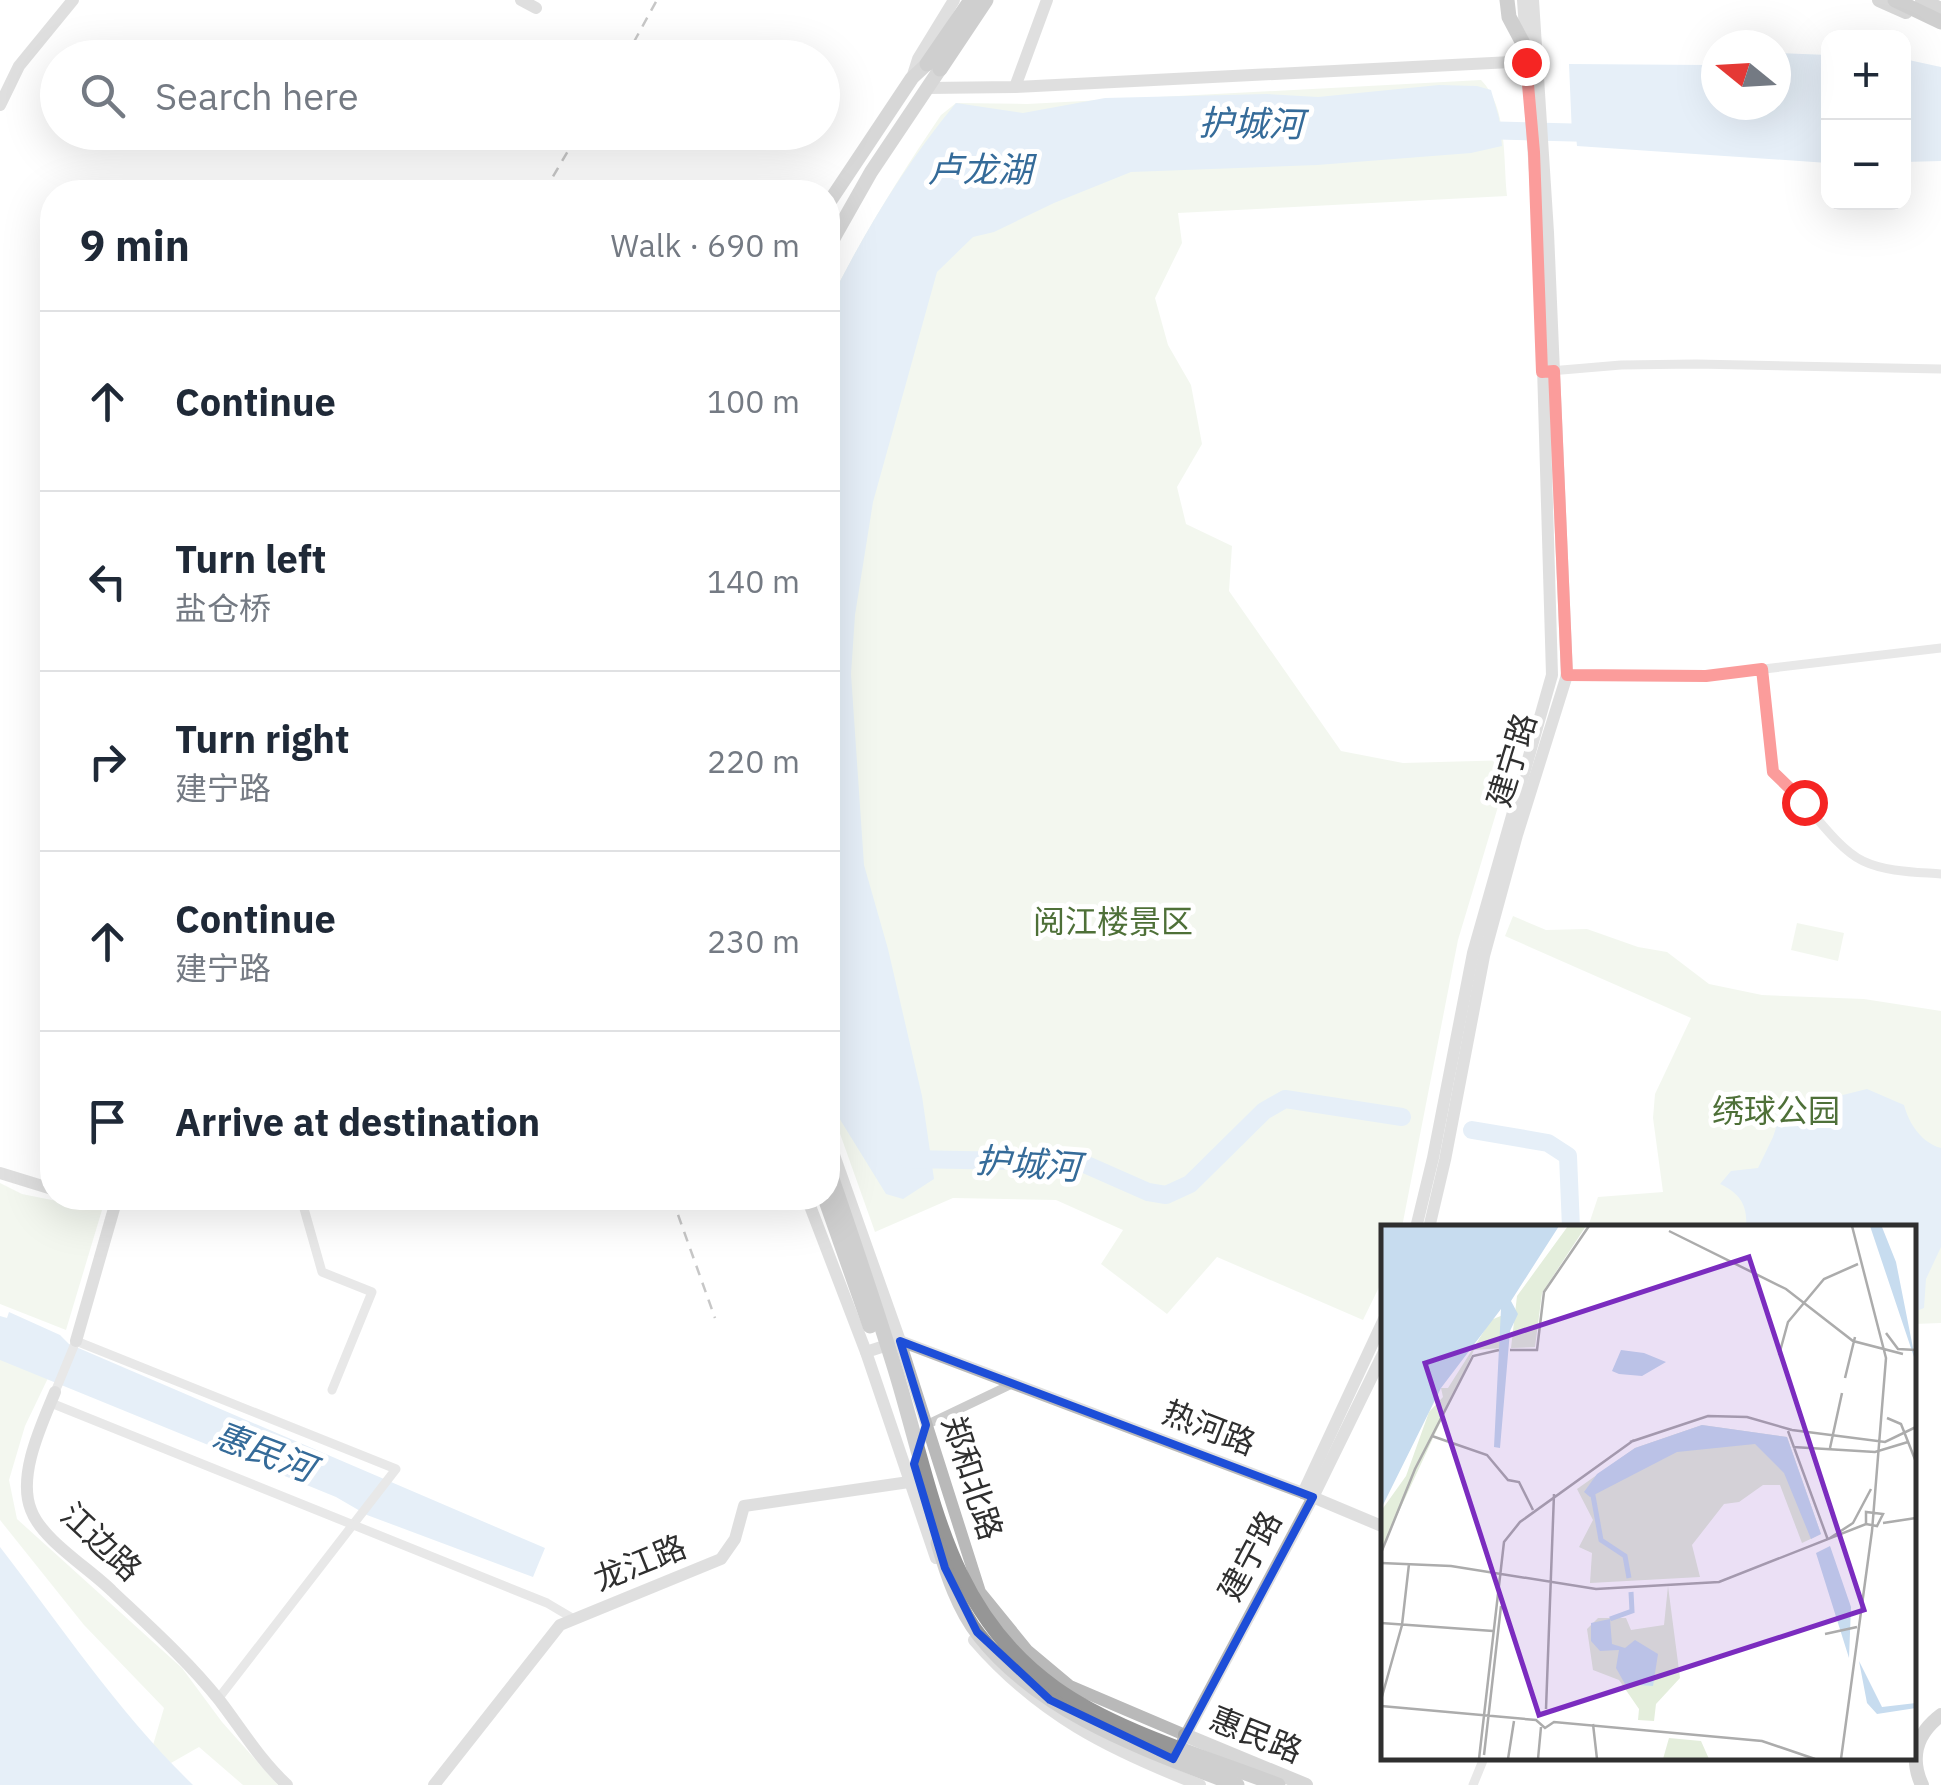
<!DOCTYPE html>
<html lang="en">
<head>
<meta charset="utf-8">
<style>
	body { margin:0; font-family:"IBM Plex Sans","Noto Sans SC",sans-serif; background:#f2f2f3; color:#1f2937 }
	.controls { position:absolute; right:30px; top:30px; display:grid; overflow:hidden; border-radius:20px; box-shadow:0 10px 40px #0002 }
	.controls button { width:90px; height:90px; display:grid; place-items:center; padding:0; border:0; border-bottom:2px solid #e0e1e3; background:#fff; color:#1f2937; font:50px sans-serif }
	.compass { position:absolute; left:1701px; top:30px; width:90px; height:90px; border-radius:50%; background:#fff; box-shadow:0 10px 40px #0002; rotate:288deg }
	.stop { position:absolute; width:30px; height:30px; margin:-22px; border:8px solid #f52523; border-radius:50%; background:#fff }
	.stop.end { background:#f52523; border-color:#fff; box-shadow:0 2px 10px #0008 }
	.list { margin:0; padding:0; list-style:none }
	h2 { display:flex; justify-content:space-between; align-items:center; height:130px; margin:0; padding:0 40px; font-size:42px }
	h2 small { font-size:32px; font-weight:400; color:#747a83 }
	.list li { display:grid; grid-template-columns:65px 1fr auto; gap:30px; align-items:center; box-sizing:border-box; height:180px; padding:0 40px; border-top:2px solid #e0e1e3 }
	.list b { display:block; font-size:38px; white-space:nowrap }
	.list p { margin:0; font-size:32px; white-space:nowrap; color:#747a83 }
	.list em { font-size:32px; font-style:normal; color:#747a83 }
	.icon { flex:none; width:55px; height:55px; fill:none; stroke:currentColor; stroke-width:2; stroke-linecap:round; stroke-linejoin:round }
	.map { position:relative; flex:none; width:1941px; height:1785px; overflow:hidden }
	.search { position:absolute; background:#fff; box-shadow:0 10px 40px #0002; left:40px; top:40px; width:800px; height:110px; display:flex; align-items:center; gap:25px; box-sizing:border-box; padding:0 35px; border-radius:55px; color:#747a83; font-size:38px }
	.panel { position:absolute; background:#fff; box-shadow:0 10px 40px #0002; left:40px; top:180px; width:800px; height:1030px; border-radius:40px }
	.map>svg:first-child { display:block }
	.green { fill:#e4eedc }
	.water { fill:#c7dcef }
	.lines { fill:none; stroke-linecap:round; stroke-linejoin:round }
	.river { stroke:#c7dcef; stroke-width:18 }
	.street { stroke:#ccc; stroke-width:9 }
	.secondary { stroke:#b9b9b9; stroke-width:12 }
	.primary { stroke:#a7a7a7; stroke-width:14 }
	.highway { stroke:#969696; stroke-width:15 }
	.rail { stroke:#848484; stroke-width:2.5; stroke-dasharray:10 8; stroke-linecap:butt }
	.highway-bridge { stroke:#969696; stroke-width:15 }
	.route { stroke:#f52523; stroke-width:12 }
	.marked { fill:none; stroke:#1d4ed8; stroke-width:8; stroke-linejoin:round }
	.labels { text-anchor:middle; stroke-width:10; stroke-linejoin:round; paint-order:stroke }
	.street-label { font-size:32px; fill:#2f2f2f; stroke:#fff }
	.park-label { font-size:32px; fill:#4e7038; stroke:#fff }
	.water-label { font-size:35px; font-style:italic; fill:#356b99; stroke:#fff }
	.inset-river { fill:none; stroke:#c7dcef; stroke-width:5 }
	.inset-road { fill:none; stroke:#acacac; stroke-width:2.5 }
	.view { fill:#7b2cbf; fill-opacity:0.15; stroke:#7b2cbf; stroke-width:5 }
	.inset-edge { fill:none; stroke:#2f2f2f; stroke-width:5 }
</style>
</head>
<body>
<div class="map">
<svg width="1941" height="1785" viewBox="0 0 1941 1785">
	<rect width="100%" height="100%" fill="#fff"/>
	<g class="green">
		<path d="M1481 80C1508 107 1503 160 1507 196L1178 213 1182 243 1155 298 1168 345 1191 385 1202 444 1177 487 1186 524 1232 546 1229 591 1341 751 1403 763 1512 760 1458 940 1402 1227 1384 1228 1383 1279 1363 1320 1217 1257 1167 1314 1101 1264 1123 1230 1056 1200 953 1198 875 1232 828 1100V305C861 238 899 177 941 115L956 103 1027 104Z"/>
		<path d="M1513 916 1546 930 1587 929 1638 947 1667 952 1709 984 1762 995 1864 999 1941 1011V1323L1914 1324V1228L1588 1227 1598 1197 1663 1192 1653 1118 1655 1094 1691 1018 1505 936Z"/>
		<path d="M1797 923 1844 933 1838 961 1791 950Z"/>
		<path d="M0 1183 22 1194 102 1210 66 1330 0 1304Z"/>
		<path d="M0 1357 49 1376 25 1426 9 1480 17 1519 182 1668 222 1722 278 1785H243L199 1747 171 1763 153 1745 164 1708 84 1625 0 1520Z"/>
	</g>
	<g class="water">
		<path d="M1776 53 1828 55V163L1577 146 1576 136 1572 135 1569 64 1708 65 1716 61V105H1776Z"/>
		<path d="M1904 59 1941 67V161L1904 162Z"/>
		<path d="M1439 85 1477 86 1491 90 1499 118 1502 146 1471 153 1317 165 1131 172 1054 203 994 232 973 237 937 272 873 502 855 615 851 674 864 865 888 949 922 1096 934 1179 903 1199 886 1194 828 1100V305C864 232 904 166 956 103L1023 113 1105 98 1267 94 1318 97Z"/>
		<path d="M1867 1089 1904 1105C1909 1124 1922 1143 1941 1148V1247L1926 1279 1924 1308 1914 1312V1228L1746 1227C1748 1206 1740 1193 1720 1184L1731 1171 1758 1168 1773 1137 1782 1110Z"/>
		<path d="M9 1312 60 1335 69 1344 545 1548 533 1577 367 1515 336 1497 0 1360V1316L7 1318Z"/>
		<path d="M0 1547C63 1629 119 1713 193 1785H0Z"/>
	</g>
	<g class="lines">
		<g class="river">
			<path d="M1479 130 1593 133"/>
			<path d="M1472 1130 1548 1143 1568 1156 1571 1228"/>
			<path d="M907 1159 1080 1162 1148 1192 1166 1195 1190 1184 1264 1111 1285 1099 1402 1117"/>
		</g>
		<g class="street">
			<path d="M1550 371 1621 365 1696 364 1941 369"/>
			<path d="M1762 669 1773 771C1802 794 1832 846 1863 861 1886 872 1916 872 1941 874"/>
			<path d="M1565 675 1705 676 1941 648"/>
			<path d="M118 1198 115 1205 181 1204 206 1198"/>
			<path d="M301 1198 322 1272 372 1292 332 1390"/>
			<path d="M55 1392 76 1341 396 1469 218 1699"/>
			<path d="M51 1403 547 1603 574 1619"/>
			<path d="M910 1478 926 1425 1014 1383"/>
			<path d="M1473 1785 1484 1758"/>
		</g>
		<g class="secondary">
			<path d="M521 0 536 8"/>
			<path d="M912 78 918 59 954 0"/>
			<path d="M1015 87 1047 0"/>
			<path d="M928 88 1015 87 1532 61"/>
			<path d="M0 105 19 66 73 0"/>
			<path d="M828 1138 900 1341 980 1592 1027 1650 1070 1686 1185 1735"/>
			<path d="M0 1173 52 1189"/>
			<path d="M807 1198 866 1352 936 1558"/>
			<path d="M1416 1228 1433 1158 1473 953 1552 675 1539 230 1523 0"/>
			<path d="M1429 1228 1445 1160 1484 956 1517 835 1567 675 1548 232 1533 0"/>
			<path d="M76 1341 115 1205 86 1198"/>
			<path d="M866 1352 900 1341 1303 1493 1384 1527"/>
			<path d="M55 1392C42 1424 17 1475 31 1510 42 1540 89 1568 112 1591 149 1626 188 1661 220 1701 242 1730 260 1760 287 1785"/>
			<path d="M1303 1493 1384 1319"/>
			<path d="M974 1640C1039 1715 1108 1749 1200 1785"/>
			<path d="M1183 1740 1313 1497 1384 1352"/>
			<path d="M434 1785 560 1625 721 1559 735 1539 744 1506 909 1482"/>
		</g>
		<g class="primary">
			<path d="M1879 0 1906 12"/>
			<path d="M1922 0 1941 9"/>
			<path d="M828 204 912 78 927 64"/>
			<path d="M828 248 871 172 940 69"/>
			<path d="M1185 1735 1306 1785"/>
			<path d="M1922 1785C1909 1757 1917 1733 1941 1715"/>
		</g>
		<g class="highway">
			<path d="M1507 0 1509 17 1526 49"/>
			<path d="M1895 0 1941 22"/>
			<path d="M927 64 971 0"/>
			<path d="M940 69 986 0"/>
		</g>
		<g class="rail">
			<path d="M625 58 657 0"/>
			<path d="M544 192 579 132"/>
			<path d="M672 1198 715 1318"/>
		</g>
		<g class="highway-bridge">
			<path d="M828 1167C851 1234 874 1301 895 1369 932 1489 945 1610 1055 1688 1115 1731 1208 1758 1278 1785"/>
			<path d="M825 1198 870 1326"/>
			<path d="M938 1543C947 1574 959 1610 979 1635 1042 1715 1145 1749 1237 1785"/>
		</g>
	</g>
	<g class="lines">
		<path class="route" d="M1526 62 1534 152 1542 372 1554 371 1567 675 1706 676 1762 669 1773 772 1804 802"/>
	</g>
	<path d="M0 0H1941V1785H0ZM900 1341 1313 1497 1173 1759 1050 1700 977 1632 945 1568 914 1464 926 1425Z" fill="#fff" fill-opacity=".55" fill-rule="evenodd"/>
	<path class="marked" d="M900 1341 1313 1497 1173 1759 1050 1700 977 1632 945 1568 914 1464 926 1425Z"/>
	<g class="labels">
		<g class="street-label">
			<text transform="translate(1512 760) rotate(-73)" y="11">建宁路</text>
			<text transform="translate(1209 1428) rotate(21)" y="11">热河路</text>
			<text transform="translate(972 1478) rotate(72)" y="11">郑和北路</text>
			<text transform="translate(101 1542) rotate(43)" y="11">江边路</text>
			<text transform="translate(1250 1556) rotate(-62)" y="11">建宁路</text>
			<text transform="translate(640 1563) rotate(-22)" y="11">龙江路</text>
			<text transform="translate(1256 1735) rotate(22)" y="11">惠民路</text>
		</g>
		<g class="park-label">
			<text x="1113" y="933">阅江楼景区</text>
			<text x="1776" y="1122">绣球公园</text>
		</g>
		<g class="water-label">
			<text transform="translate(1251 124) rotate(1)" y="12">护城河</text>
			<text x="980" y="182">卢龙湖</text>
			<text transform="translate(1028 1164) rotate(4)" y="12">护城河</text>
			<text transform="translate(264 1452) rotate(21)" y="12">惠民河</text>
		</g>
	</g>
	<g transform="translate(1381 1225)">
		<rect width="535" height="535" fill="#fff"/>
		<path d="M187 1H205L161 68 154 122 130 123 136 71ZM122 90 121 123 93 125 0 325V286L25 251 48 187 62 172 60 163H67L110 95ZM321 200 406 212 440 309 421 318 399 260H382L358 277 343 279 311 320 319 352 209 358 211 328 198 322 212 295 196 264 254 223ZM287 361 299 453 275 479 273 496 257 495 258 484 238 455 212 445 206 404 217 393H245L250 405 283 400ZM288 513 320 516 328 534H282Z" fill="#e4eedc"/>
		<path d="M0 1H178L130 76 137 89 129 106 119 223 113 222 120 84 60 163 0 284ZM489 1 501 2 515 37 535 138ZM240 125 263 128 285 137 261 151 238 149 231 146ZM321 200 406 212 440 309 430 314 403 248 374 219 296 227 209 272 203 267 216 249 254 223ZM449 321 470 382 468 433 435 328ZM229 394 231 419 244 423 254 415 277 429 272 461 244 459 235 443 238 425 219 426 210 416V398ZM478 436 501 482 535 478V483L496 489 486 478Z" fill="#c7dcef"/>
		<path class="inset-river" d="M211 265 220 315 244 331 248 353M229 394 251 386 250 367"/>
		<path class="inset-road" d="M288 6 405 64 472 116 522 129M505 108 517 124 535 125M129 125H156L163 67 208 1M398 130 407 97 443 54 477 39M464 153 474 112M506 193 520 199 535 237M411 205 504 217 535 202M407 206 447 315M51 211 106 230 127 255 138 257 152 285M249 217 327 191 366 192 411 205M412 222 494 227 527 217M449 223 461 168M502 298 535 293M449 313 472 298 490 264M0 328 34 244 92 131 118 125M0 338 70 341 215 364 338 357 485 299 496 301 502 289 485 287V299M0 398 112 406M444 409 476 402M0 475 21 400 28 339M0 481 155 495 164 503 173 497 381 516 434 534M165 484 173 269M212 499 216 534M103 530 120 381M98 534 123 317 139 297 253 215M127 534 133 496M157 534 160 502M460 534 491 306 505 133 471 1"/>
		<path class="view" d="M368 32 483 385 158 490 44 138Z"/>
		<rect width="535" height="535" class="inset-edge"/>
	</g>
</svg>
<div class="controls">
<button>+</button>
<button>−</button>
</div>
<svg class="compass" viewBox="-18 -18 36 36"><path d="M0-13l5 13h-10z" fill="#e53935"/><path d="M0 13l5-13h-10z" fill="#747a83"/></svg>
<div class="stop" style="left:1804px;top:802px"></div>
<div class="stop end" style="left:1526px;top:62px"></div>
<div class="search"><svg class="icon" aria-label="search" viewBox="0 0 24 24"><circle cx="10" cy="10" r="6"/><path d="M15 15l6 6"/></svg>Search here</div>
<section class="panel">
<h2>9 min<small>Walk · 690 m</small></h2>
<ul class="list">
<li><svg class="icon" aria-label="ahead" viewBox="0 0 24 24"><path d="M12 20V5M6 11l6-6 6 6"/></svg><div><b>Continue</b></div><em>100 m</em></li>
<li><svg class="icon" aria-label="left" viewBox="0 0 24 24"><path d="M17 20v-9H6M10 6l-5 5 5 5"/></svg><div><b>Turn left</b><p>盐仓桥</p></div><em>140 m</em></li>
<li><svg class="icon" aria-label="right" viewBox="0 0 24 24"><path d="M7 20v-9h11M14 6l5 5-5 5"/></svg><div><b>Turn right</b><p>建宁路</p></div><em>220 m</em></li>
<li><svg class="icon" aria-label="ahead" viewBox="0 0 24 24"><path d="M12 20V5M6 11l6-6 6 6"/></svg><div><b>Continue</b><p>建宁路</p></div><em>230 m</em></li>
<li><svg class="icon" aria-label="arrive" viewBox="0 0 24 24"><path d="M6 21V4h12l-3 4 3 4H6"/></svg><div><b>Arrive at destination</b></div></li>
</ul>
</section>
</div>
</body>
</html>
